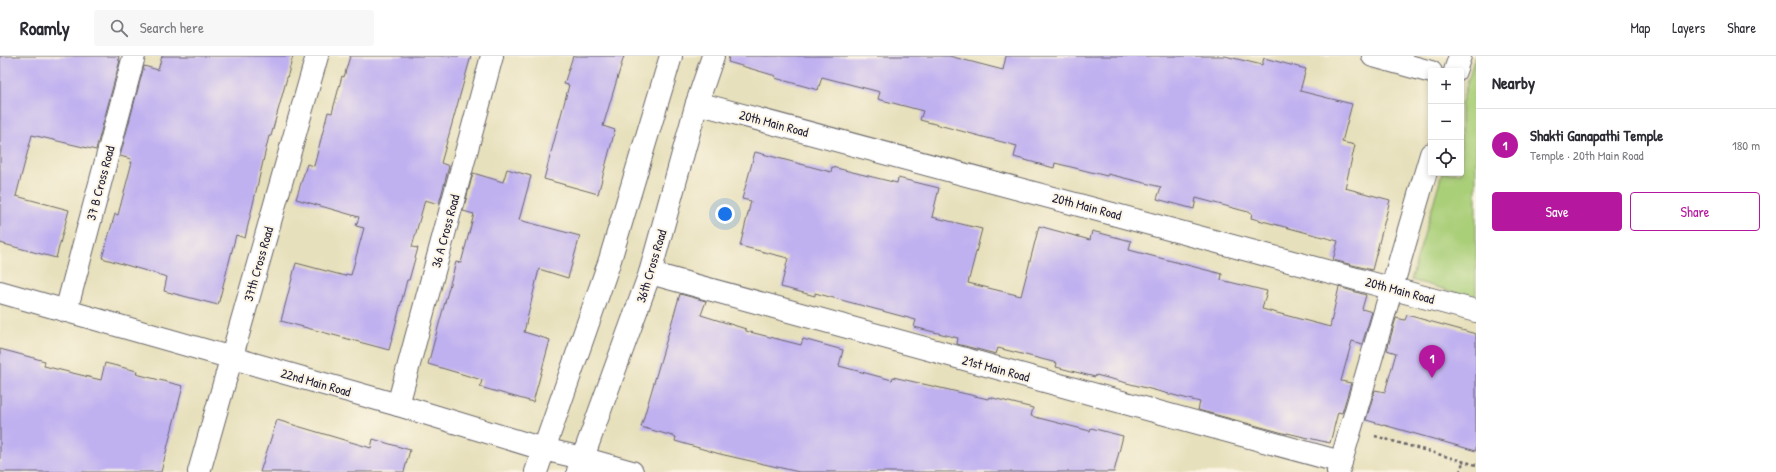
<!DOCTYPE html>
<html lang="en">
<head>
<meta charset="utf-8">
<style>
	body { margin:0; font-family:"Patrick Hand",sans-serif; background:#f7f7f7; color:#2b2b33 }
	.controls { position:absolute; right:12px; top:12px; display:grid; overflow:hidden; border-radius:4px; box-shadow:0 2px 6px #0003 }
	.controls button { width:36px; height:36px; display:grid; place-items:center; padding:0; border:0; border-bottom:1px solid #e1e1e2; background:#fff; color:#2b2b33; font:20px sans-serif }
	.you { position:absolute; left:725px; top:158px; width:14px; height:14px; margin:-10px; border:3px solid #fff; border-radius:50%; background:#1a73e8; box-shadow:0 0 0 6px #1a73e833 }
	.badge { display:grid; place-items:center; width:26px; height:26px; border-radius:50%; background:#b5179e; color:#fff; font-size:13px; font-weight:700 }
	.pin { position:absolute; translate:-50% -33px; filter:drop-shadow(0 1px 2px #0008) }
	.pin::after { content:''; position:absolute; top:21px; width:14px; height:12px; background:inherit; clip-path:polygon(0 0,100% 0,50% 100%) }
	.list { margin:0; padding:0; list-style:none }
	h2 { display:flex; justify-content:space-between; align-items:center; height:52px; margin:0; padding:0 16px; font-size:17px }
	h2 small { font-size:13px; font-weight:400; color:#7c7c81 }
	.list li { display:grid; grid-template-columns:26px 1fr auto; gap:12px; align-items:center; box-sizing:border-box; height:72px; padding:0 16px; border-top:1px solid #e1e1e2 }
	.list b { display:block; font-size:15px; white-space:nowrap }
	.list p { margin:0; font-size:13px; white-space:nowrap; color:#7c7c81 }
	.list em { font-size:13px; font-style:normal; color:#7c7c81 }
	.actions { display:flex; gap:8px; padding:12px 16px }
	.actions a { flex:1; padding:9px 0; border:1px solid #b5179e; border-radius:4px; text-align:center; font-size:14px; color:#b5179e }
	.actions .main { background:#b5179e; color:#fff }
	.icon { flex:none; width:22px; height:22px; fill:none; stroke:currentColor; stroke-width:2; stroke-linecap:round; stroke-linejoin:round }
	.map { position:relative; flex:none; width:1476px; height:416px; overflow:hidden }
	header { display:flex; align-items:center; gap:24px; box-sizing:border-box; height:56px; padding:0 20px; background:#fff; border-bottom:1px solid #e1e1e2 }
	header strong { font-size:19px }
	nav { display:flex; gap:22px; margin-inline-start:auto; font-size:14px }
	.search { width:280px; height:36px; background:#f7f7f7; display:flex; align-items:center; gap:10px; box-sizing:border-box; padding:0 14px; border-radius:4px; color:#7c7c81; font-size:15px }
	main { display:flex }
	aside { flex:1; background:#fff }
	.map>svg:first-child { display:block }
	.garden { fill:#aacf79; stroke:#66785a }
	.building { fill:#bfb0f0 }
	.lines { fill:none; stroke-linecap:round; stroke-linejoin:round }
	.minor-casing { stroke:#676468; stroke-width:24 }
	.path { stroke:#676468; stroke-width:2.5; stroke-dasharray:3 3; stroke-linecap:butt }
	.minor { stroke:#fff; stroke-width:22 }
	.labels { text-anchor:middle; stroke-width:4; stroke-linejoin:round; paint-order:stroke }
	.street-label { font-size:13px; fill:#22223b; stroke:#fcf5e5 }
</style>
</head>
<body>
<header>
<strong>Roamly</strong>
<div class="search"><svg class="icon" aria-label="search" viewBox="0 0 24 24"><circle cx="10" cy="10" r="6"/><path d="M15 15l6 6"/></svg>Search here</div>
<nav><a>Map</a><a>Layers</a><a>Share</a></nav>
</header>
<main>
<div class="map">
<svg width="1476" height="416" viewBox="0 0 1476 416">
	<rect width="100%" height="100%" fill="#fcf5e5"/>
	<filter id="ink" filterUnits="userSpaceOnUse"><feTurbulence type="fractalNoise" baseFrequency=".025" numOctaves="2"/><feDisplacementMap in="SourceGraphic" scale="8" xChannelSelector="R" yChannelSelector="G"/><feConvolveMatrix kernelMatrix="1 2 1 2 8 2 1 2 1" color-interpolation-filters="sRGB"/></filter>
	<filter id="wash" filterUnits="userSpaceOnUse"><feTurbulence type="fractalNoise" baseFrequency=".012" numOctaves="4" result="noise"/><feDisplacementMap in="SourceGraphic" scale="16" xChannelSelector="R" yChannelSelector="G"/><feGaussianBlur stdDeviation="0.9" result="paint"/><feColorMatrix in="noise" values="0 0 0 0 0 0 0 0 0 0 0 0 0 0 0 0 0 1.4 0 .05"/><feComposite in="paint" operator="in"/></filter>
	<g filter="url(#wash)">
		<rect width="100%" height="100%" fill="#e7e0bc"/>
		<path class="garden" d="M1475 0H1476V242L1411 224 1442 117H1461V49Z"/>
		<g id="blocks">
			<g class="building">
				<path d="M0 0H119L118 4H120L96 94 32 79 16 140 69 154 56 202 0 187Z"/>
				<path d="M162 0H293L271 80H269L245 182 236 179 218 249 164 235 167 221 102 202 115 158 118 159 132 106H130L131 103 120 100 144 10 158 14Z"/>
				<path d="M350 0H471L441 107 449 110 439 148 425 144 412 191 418 192 409 224H407L389 294 281 265 296 207 345 220 346 218 351 219 364 172 356 170 359 161 296 143 307 108 314 110 328 56 332 57 342 20 344 21Z"/>
				<path d="M573 0H624L603 70 615 74 598 138 544 123 569 29 564 28Z"/>
				<path d="M729 0H949L1003 14 1006 0H1225L1262 9 1264 2 1306 13 1300 35 1352 48 1342 86 1355 89 1345 132 1390 144 1372 214 1333 204 1338 185 1251 162 1252 157 1196 142 1194 153 1157 143 1161 131 1108 118 1107 120 1055 107 1054 112 1014 101 1017 90 920 64 923 55 878 43 880 36 822 21 818 34 775 22 776 20 728 6Z"/>
				<path d="M755 96 831 116 832 111 897 127 898 122 939 132 932 161 982 173 968 227 1021 240 1039 170 1090 184 1092 175 1131 185 1129 194 1222 218 1221 224 1267 235 1262 253 1330 271 1339 231 1366 239 1362 253 1372 256 1362 288 1352 285 1341 325 1351 327 1342 357 1338 356 1330 387 1287 377V378L1198 354 1200 346 1096 319 1095 321 1056 311 1057 307 998 292 996 298 957 288 958 282 914 271 916 264 815 237V240L781 231 788 202 740 190 751 145 742 143Z"/>
				<path d="M507 113 531 120 519 164 580 180 568 222 539 213 524 276 550 284 533 346 480 331 482 324 428 308 456 206 461 207 474 158 463 155 473 117 503 126Z"/>
				<path d="M680 238 706 245 701 259 746 273V275L801 289 803 283 843 294 839 310 892 324 893 321 988 343 989 341 1033 352 1031 360 1090 375 1091 372 1123 380 1114 416H799L720 398 675 385 676 381 641 371Z"/>
				<path d="M1407 259 1476 278V395L1366 364 1375 334 1385 336 1396 297 1387 294 1396 262 1405 264Z"/>
				<path d="M0 293 45 305 44 310 101 324 105 307 137 315 136 318 183 330 161 416H0Z"/>
				<path d="M277 364 371 392 373 383 410 394 404 416H260Z"/>
			</g>
		</g>
	</g>
	<g filter="url(#ink)">
		<use href="#blocks" fill-opacity="0" stroke="#676468" stroke-width="1"/>
		<g class="lines">
			<g class="minor-casing">
				<g id="minor">
					<path d="M1373 0 1431 16"/>
					<path d="M1455 15 1460 0"/>
					<path d="M697 47 1476 255"/>
					<path d="M650 217 1341 406"/>
					<path d="M0 236 398 349 543 393 582 402 632 416"/>
					<path d="M66 255 134 0"/>
					<path d="M398 349 492 0"/>
					<path d="M578 415 650 217 697 47 713 0"/>
					<path d="M199 416 317 0"/>
					<path d="M536 416 609 207 671 0"/>
					<path d="M1338 416 1431 98"/>
				</g>
			</g>
			<g class="path">
				<path d="M1375 380 1476 409"/>
				<path d="M1460 416 1463 406"/>
			</g>
			<use href="#minor" class="minor"/>
		</g>
	</g>
	<g class="labels">
		<g class="street-label">
			<text transform="translate(774 67) rotate(15)" y="5">20th Main Road</text>
			<text transform="translate(100 127) rotate(-75)" y="5">37 B Cross Road</text>
			<text transform="translate(1087 150) rotate(15)" y="5">20th Main Road</text>
			<text transform="translate(445 175) rotate(-75)" y="5">36 A Cross Road</text>
			<text transform="translate(258 208) rotate(-74)" y="5">37th Cross Road</text>
			<text transform="translate(651 210) rotate(-73)" y="5">36th Cross Road</text>
			<text transform="translate(1400 234) rotate(15)" y="5">20th Main Road</text>
			<text transform="translate(996 312) rotate(15)" y="5">21st Main Road</text>
			<text transform="translate(316 326) rotate(16)" y="5">22nd Main Road</text>
		</g>
	</g>
</svg>
<div class="controls">
<button>+</button>
<button>−</button>
<button><svg class="icon" aria-label="locate" viewBox="0 0 24 24"><circle cx="12" cy="12" r="6"/><path d="M12 2v4M12 18v4M2 12h4M18 12h4"/></svg></button>
</div>
<div class="you"></div>
<div class="pin badge" style="left:1432px;top:322px">1</div>
</div>
<aside>
<h2>Nearby<small></small></h2>
<ul class="list">
<li><span class="badge">1</span><div><b>Shakti Ganapathi Temple</b><p>Temple · 20th Main Road</p></div><em>180 m</em></li>
</ul>
<div class="actions"><a class="main">Save</a><a>Share</a></div>
</aside>
</main>
</body>
</html>
